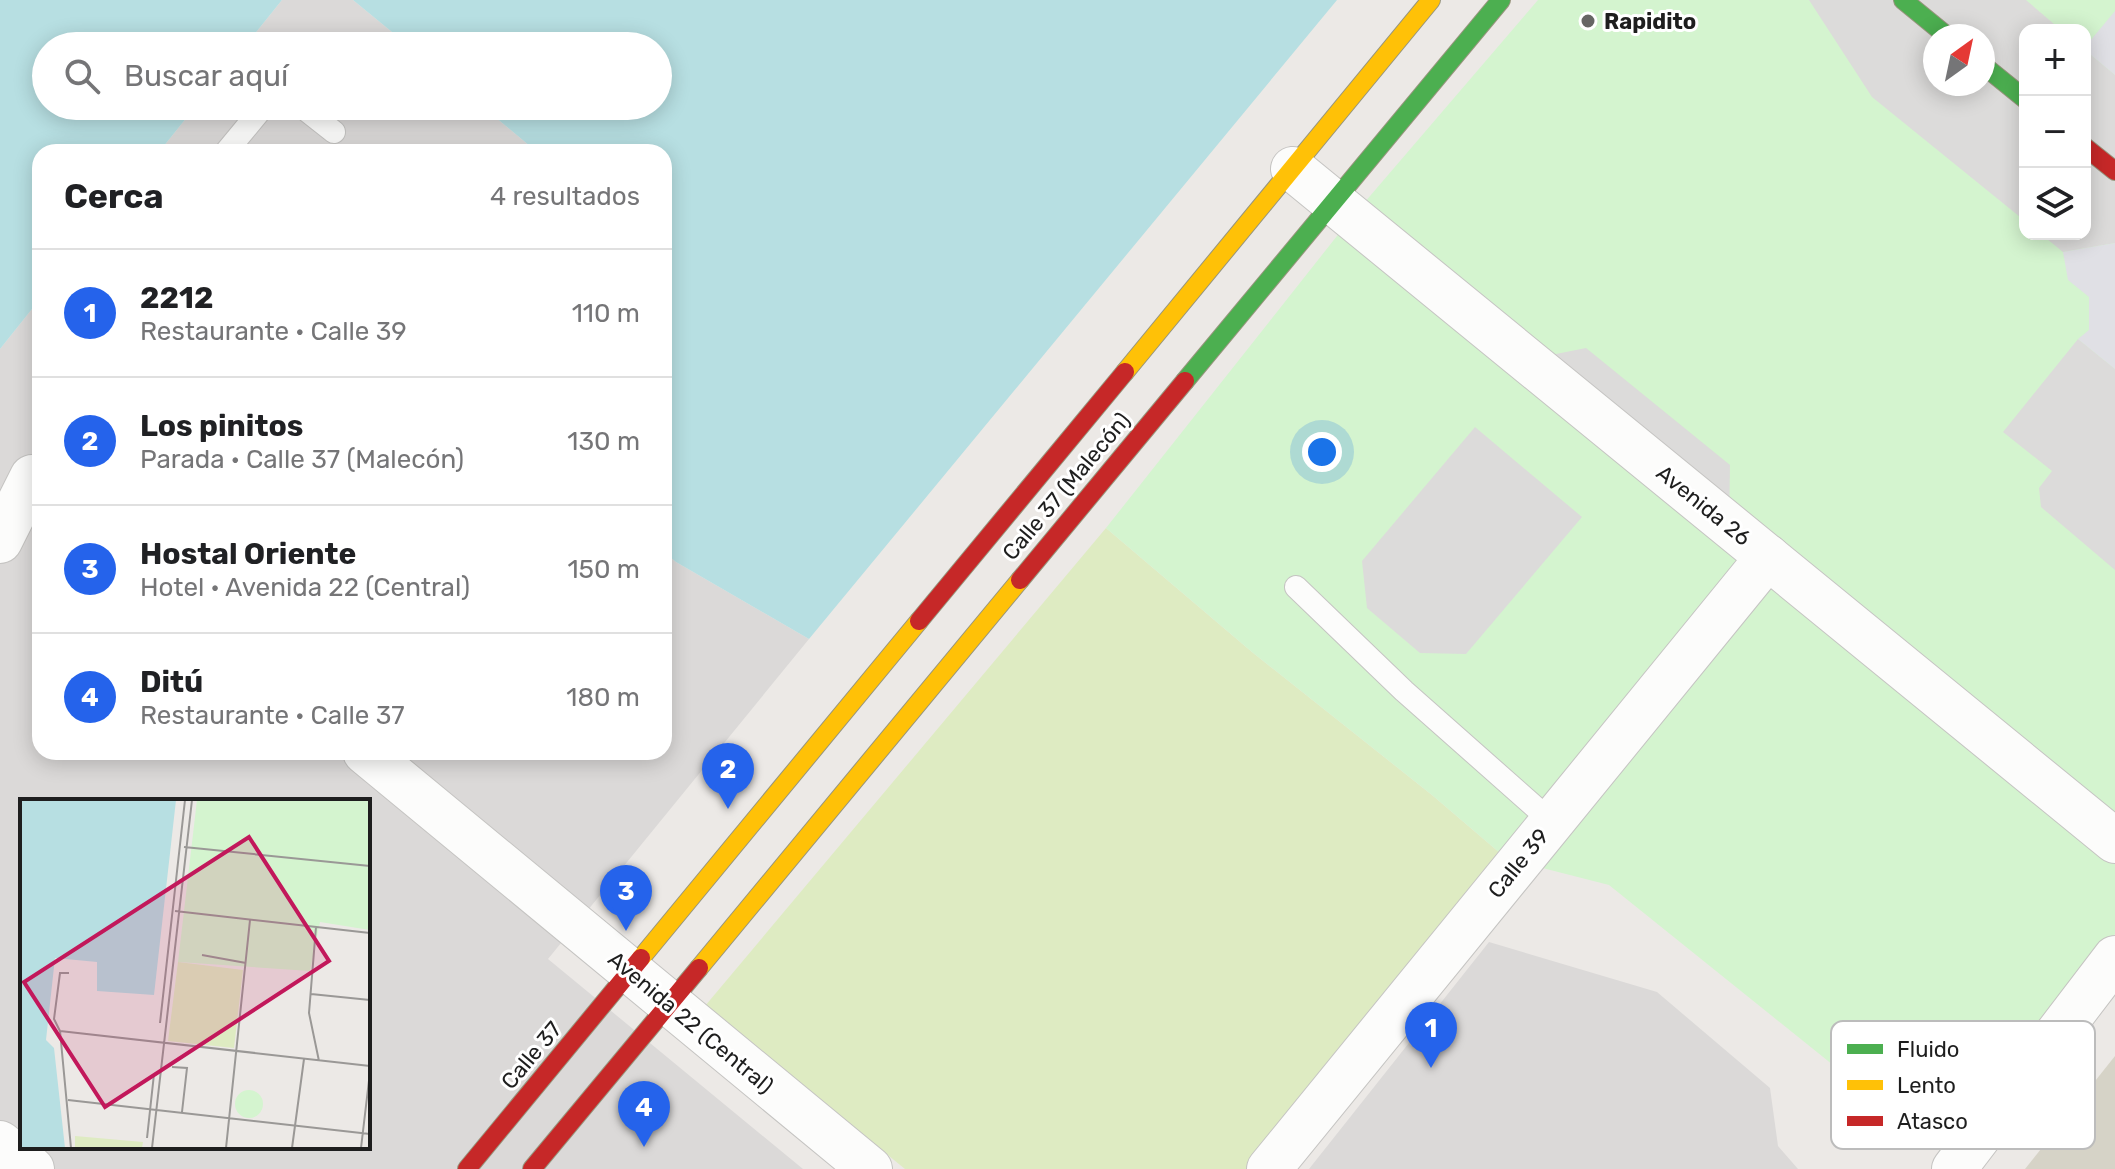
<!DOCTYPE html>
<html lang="es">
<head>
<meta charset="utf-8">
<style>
	body { margin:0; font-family:Rubik,sans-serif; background:#f6f6f6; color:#202124 }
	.controls { position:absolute; right:24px; top:24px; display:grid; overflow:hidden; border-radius:16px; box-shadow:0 4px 20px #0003 }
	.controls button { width:72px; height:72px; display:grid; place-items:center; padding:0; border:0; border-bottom:2px solid #e0e0e0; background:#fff; color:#202124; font:40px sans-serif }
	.compass { position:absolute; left:1923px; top:24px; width:72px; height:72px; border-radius:50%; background:#fff; box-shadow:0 4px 20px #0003; rotate:33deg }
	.you { position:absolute; left:1322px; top:452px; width:28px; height:28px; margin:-20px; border:6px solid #fff; border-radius:50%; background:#1a73e8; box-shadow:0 0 0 12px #1a73e833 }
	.badge { display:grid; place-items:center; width:52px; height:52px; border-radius:50%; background:#2563eb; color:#fff; font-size:26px; font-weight:700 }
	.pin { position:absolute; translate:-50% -66px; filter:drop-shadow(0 2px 4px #0008) }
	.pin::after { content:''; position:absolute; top:42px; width:28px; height:24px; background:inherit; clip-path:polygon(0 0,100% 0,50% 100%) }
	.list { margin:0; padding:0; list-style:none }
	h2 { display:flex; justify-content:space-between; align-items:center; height:104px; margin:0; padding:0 32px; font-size:34px }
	h2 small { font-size:26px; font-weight:400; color:#757577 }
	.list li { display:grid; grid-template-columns:52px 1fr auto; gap:24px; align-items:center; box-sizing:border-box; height:128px; padding:0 32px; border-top:2px solid #e0e0e0 }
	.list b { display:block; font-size:30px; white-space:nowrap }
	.list p { margin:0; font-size:26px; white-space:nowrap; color:#757577 }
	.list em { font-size:26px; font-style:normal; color:#757577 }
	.icon { flex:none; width:44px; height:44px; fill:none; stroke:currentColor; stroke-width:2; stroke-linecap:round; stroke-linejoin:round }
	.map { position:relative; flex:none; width:2115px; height:1169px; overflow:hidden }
	.search { position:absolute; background:#fff; box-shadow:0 4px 20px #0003; left:32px; top:32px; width:640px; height:88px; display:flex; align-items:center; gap:20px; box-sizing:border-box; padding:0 28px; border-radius:44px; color:#757577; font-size:30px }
	.panel { position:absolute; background:#fff; box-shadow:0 4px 20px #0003; left:32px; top:144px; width:640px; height:616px; border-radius:24px }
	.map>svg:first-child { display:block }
	.residential { fill:#dbd9d8; fill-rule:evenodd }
	.construction { fill:#d6d3c7 }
	.grass { fill:#deebc2 }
	.park { fill:#d4f4cf; fill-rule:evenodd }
	.parking { fill:#dcdbda; fill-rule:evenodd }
	.plaza { fill:#e0e0e5 }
	.water { fill:#b7dfe2 }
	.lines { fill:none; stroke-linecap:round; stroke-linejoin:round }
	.lane-casing { stroke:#c5c4c2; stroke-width:24 }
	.street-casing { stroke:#c5c4c2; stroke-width:46 }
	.fast-casing { stroke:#97957d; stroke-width:20 }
	.slow-casing { stroke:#97957d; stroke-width:20 }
	.jam-casing { stroke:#97957d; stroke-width:20 }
	.lane { stroke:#fcfcfb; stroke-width:22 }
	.street { stroke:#fcfcfb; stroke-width:44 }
	.fast { stroke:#4caf50; stroke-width:18 }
	.slow { stroke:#ffc107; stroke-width:18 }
	.jam { stroke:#c62828; stroke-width:18 }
	.poi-dot { fill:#666564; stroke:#fff; stroke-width:3 }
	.labels { text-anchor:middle; stroke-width:6; stroke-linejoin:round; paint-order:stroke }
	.poi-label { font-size:22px; font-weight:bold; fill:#1e1e1e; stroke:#fff; text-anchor:start }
	.street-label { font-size:22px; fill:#1e1e1e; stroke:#fff }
	.inset-road { fill:none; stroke:#9a9896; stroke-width:2 }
	.view { fill:#c2185b; fill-opacity:0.15; stroke:#c2185b; stroke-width:4 }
	.inset-edge { fill:none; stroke:#1e1e1e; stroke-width:4 }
	.key { fill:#fff; stroke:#bcbcbc; stroke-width:2 }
	.key-label { font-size:22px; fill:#1e1e1e }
</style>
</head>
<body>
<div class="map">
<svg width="2115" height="1169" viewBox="0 0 2115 1169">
	<rect width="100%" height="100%" fill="#ece9e6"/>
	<g class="residential">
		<path d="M282 0H353L409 46H245Z"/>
		<path d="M196 106H482L537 152H159Z"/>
		<path d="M40 299V752H664V552L676 562 809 639 548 959 803 1169H0V349ZM22 801H368V1147H22Z"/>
		<path d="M1489 942 1657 992 1770 1088 1778 1146 1798 1169H1309Z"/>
	</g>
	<path class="construction" d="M2115 1056V1169H2025Z"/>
	<path class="grass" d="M1106 528 1252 652 1432 795 1507 859 1247 1169H905L705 1006Z"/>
	<path class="park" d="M1538 0H2115V934L1940 1151 1609 885 1507 859 1432 795 1252 652 1106 528 1352 217ZM2025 30H2085V234H2025ZM1935 36H1983V84H1935Z"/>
	<g class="parking">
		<path d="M1809 0H2026L2061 30H2025V221L1872 97ZM1935 36H1983V84H1935Z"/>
		<path d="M2085 50 2115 75V243L2063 252 2041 234H2085Z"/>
		<path d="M2078 339 2115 369V570L2041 507 2039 488 2052 471 2003 432Z"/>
		<path d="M1586 348 1730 465 1729 526 1526 360Z"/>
		<path d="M1475 427 1582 517 1466 654 1420 653 1367 608 1362 561Z"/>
	</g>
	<g class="plaza">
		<path d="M2115 11V75L2085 50V47Z"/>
		<path d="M2115 243V369L2078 339 2089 330V297L2068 280 2063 252Z"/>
	</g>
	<g class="water">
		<path d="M0 0H282L245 46H46V106H196L159 152H40V299L0 349Z"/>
		<path d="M353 0H1337L809 639 676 562 664 552V152H537L482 106H658V46H409Z"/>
	</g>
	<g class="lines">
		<g class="lane-casing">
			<g id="lane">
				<path d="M301 106 334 132"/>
				<path d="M226 152 264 106"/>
				<path d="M1296 587 1404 691 1552 822"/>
			</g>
		</g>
		<g class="street-casing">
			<g id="street">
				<path d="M1293 169 2115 841"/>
				<path d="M0 541 32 477 40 484"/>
				<path d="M365 752 870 1169"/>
				<path d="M0 1143 32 1169"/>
				<path d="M1269 1169 1768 557"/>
				<path d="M1954 1169 2115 958"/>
			</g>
		</g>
		<g class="fast-casing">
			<g id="fast">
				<path d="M1903 0 1947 36"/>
				<path d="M1983 65 2025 99"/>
				<path d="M1185 381 1501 0"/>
			</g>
		</g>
		<g class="slow-casing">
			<g id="slow">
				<path d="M1125 372 1431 0"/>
				<path d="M641 958 919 621"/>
				<path d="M699 968 1020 580"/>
			</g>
		</g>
		<g class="jam-casing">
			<g id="jam">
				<path d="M2085 147 2115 171"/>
				<path d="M1020 580 1185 381"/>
				<path d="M919 621 1125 372"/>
				<path d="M467 1169 641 958"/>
				<path d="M532 1169 699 968"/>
			</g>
		</g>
		<use href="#lane" class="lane"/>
		<use href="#street" class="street"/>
		<use href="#fast" class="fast"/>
		<use href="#slow" class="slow"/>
		<use href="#jam" class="jam"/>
	</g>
	<circle class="poi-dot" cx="1588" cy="21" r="8"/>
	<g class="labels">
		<g class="poi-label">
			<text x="1604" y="29">Rapidito</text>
		</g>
		<g class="street-label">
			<text transform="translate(1066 486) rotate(-50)" y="8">Calle 37 (Malecón)</text>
			<text transform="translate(1704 505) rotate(39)" y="8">Avenida 26</text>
			<text transform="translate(1518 863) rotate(-51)" y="8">Calle 39</text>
			<text transform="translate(691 1022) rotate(40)" y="8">Avenida 22 (Central)</text>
			<text transform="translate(531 1055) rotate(-50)" y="8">Calle 37</text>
		</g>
	</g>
	<g transform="translate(20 799)">
		<rect width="350" height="350" fill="#ece9e6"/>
		<path d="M158 163 223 171 214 249 148 242ZM55 337 123 343 122 349H55Z" fill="#deebc2"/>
		<path d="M177 1H350V131L300 123 290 172 158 163ZM215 305a14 14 0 1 1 28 0a14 14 0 1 1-28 0Z" fill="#d4f4cf"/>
		<path d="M0 1H156L134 196 77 192V163L35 159 26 241 34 249 45 349H0Z" fill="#b7dfe2"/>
		<path class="inset-road" d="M164 48 350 67M155 112 350 134M296 128 289 214 299 262M182 156 226 164M49 174H40L34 220 40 232 51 349M291 195 350 201M140 224 165 1M40 232 350 267M152 268 167 269 162 313M48 301 350 335M127 339 134 275M132 349 172 1M206 349 230 121M272 349 284 260M341 349 350 273"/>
		<path class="view" d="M229 38 309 162 85 308 4 183Z"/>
		<rect width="350" height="350" class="inset-edge"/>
	</g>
	<rect x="1831" y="1021" width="264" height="128" rx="12" class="key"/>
	<rect x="1847" y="1044" width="36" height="10" fill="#4caf50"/>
	<rect x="1847" y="1080" width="36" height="10" fill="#ffc107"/>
	<rect x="1847" y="1116" width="36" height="10" fill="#c62828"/>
	<g class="key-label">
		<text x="1897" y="1057">Fluido</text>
		<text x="1897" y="1093">Lento</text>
		<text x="1897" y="1129">Atasco</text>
	</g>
</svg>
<div class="controls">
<button>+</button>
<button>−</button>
<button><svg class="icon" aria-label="layers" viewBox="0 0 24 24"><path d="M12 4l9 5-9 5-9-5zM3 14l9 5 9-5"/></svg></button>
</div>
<svg class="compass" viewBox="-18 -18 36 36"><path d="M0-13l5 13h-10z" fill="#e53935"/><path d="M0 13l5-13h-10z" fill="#757577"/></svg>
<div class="you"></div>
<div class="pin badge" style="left:1431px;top:1068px">1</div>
<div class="pin badge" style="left:728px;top:809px">2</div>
<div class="pin badge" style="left:626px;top:931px">3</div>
<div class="pin badge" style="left:644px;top:1147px">4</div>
<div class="search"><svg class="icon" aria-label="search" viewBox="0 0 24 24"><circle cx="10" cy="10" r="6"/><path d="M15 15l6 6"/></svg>Buscar aquí</div>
<section class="panel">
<h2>Cerca<small>4 resultados</small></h2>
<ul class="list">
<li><span class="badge">1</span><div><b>2212</b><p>Restaurante · Calle 39</p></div><em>110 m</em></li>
<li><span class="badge">2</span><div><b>Los pinitos</b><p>Parada · Calle 37 (Malecón)</p></div><em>130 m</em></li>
<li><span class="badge">3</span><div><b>Hostal Oriente</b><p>Hotel · Avenida 22 (Central)</p></div><em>150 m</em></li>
<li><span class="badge">4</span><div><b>Ditú</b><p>Restaurante · Calle 37</p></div><em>180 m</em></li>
</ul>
</section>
</div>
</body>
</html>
